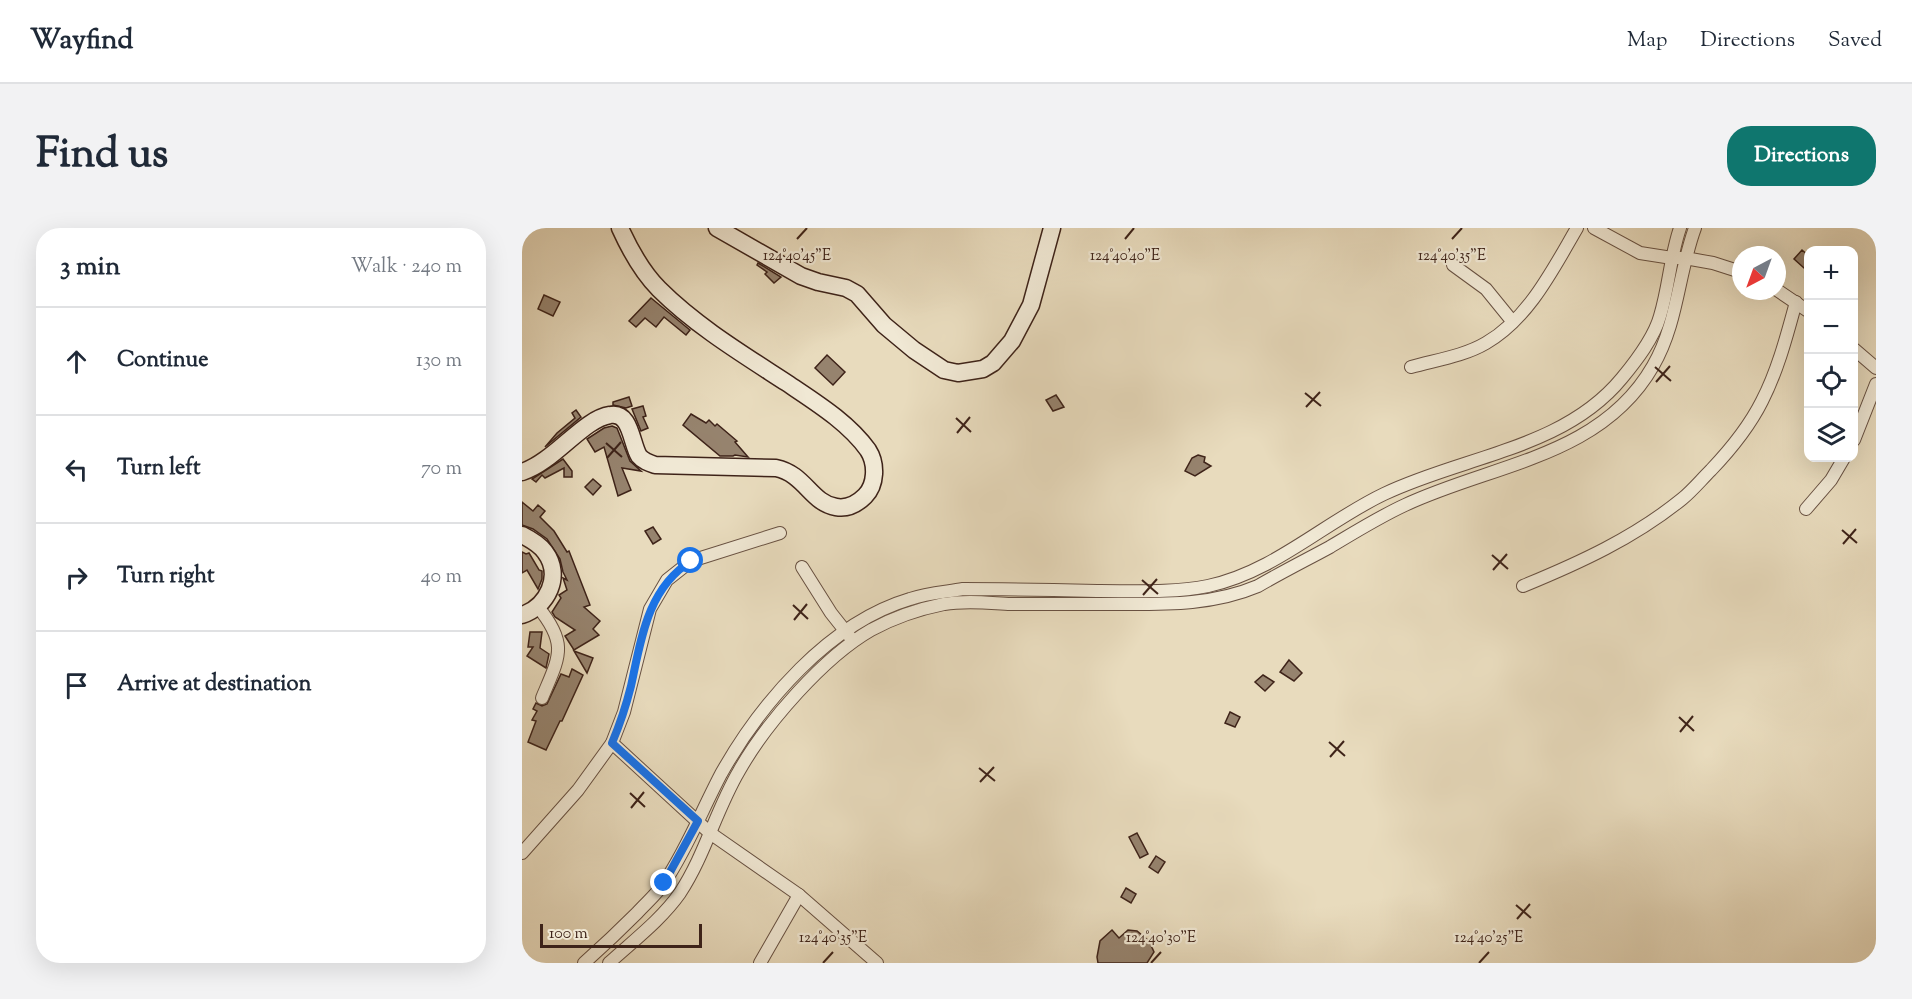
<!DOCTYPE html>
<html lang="en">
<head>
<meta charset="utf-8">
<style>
	body { margin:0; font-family:"Sorts Mill Goudy",serif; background:#f2f2f3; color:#1f2937 }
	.controls { position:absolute; right:18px; top:18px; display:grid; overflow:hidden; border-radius:12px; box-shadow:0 6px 24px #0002 }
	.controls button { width:54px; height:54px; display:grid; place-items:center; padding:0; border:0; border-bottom:2px solid #e0e1e3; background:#fff; color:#1f2937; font:30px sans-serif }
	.compass { position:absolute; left:1210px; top:18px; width:54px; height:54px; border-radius:50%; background:#fff; box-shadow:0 6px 24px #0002; rotate:221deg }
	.scale { position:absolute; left:18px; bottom:15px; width:162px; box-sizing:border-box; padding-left:6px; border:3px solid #3e2319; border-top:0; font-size:16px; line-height:21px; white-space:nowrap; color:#3e2319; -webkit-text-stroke:4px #f0e8d4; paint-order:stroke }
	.stop { position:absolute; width:18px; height:18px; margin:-14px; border:4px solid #1a73e8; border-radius:50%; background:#fff }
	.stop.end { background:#1a73e8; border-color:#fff; box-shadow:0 2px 6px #0008 }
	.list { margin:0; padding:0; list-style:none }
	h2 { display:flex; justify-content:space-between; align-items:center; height:78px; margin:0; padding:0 24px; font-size:26px }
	h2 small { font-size:20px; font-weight:400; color:#747a83 }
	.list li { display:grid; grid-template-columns:39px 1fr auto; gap:18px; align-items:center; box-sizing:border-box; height:108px; padding:0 24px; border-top:2px solid #e0e1e3 }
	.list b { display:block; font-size:22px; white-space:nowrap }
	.list em { font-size:20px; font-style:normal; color:#747a83 }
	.icon { flex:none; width:33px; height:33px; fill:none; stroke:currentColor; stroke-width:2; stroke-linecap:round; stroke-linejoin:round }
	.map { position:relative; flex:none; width:1354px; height:735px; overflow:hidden; border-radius:24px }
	header { display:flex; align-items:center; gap:36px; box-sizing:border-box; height:84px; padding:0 30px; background:#fff; border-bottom:2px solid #e0e1e3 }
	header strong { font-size:28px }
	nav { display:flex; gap:33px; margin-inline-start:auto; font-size:21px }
	.intro { display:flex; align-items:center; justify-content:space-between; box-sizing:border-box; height:144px; padding:0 36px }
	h1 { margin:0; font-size:42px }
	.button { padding:15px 27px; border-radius:24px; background:#0f766e; color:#fff; font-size:21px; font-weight:700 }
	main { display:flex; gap:36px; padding:0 36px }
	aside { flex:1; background:#fff; border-radius:24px; box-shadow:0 6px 24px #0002 }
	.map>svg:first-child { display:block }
	.building { fill:#96836e; stroke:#3e2319; stroke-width:1.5 }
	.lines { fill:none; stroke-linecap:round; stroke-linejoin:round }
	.minor-casing { stroke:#685142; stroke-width:14 }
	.secondary-casing { stroke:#3e2319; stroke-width:19 }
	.minor { stroke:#f0e8d4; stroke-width:12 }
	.secondary { stroke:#f0e8d4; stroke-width:16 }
	.route { stroke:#1a73e8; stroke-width:8 }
	.ticks { fill:none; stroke:#3e2319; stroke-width:2 }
	.ticks-label { font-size:15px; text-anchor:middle; fill:#3e2319; stroke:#f0e8d4; stroke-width:4.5; stroke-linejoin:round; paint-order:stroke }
</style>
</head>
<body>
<header>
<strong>Wayfind</strong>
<nav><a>Map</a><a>Directions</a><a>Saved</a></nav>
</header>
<div class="intro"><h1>Find us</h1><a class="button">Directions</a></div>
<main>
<aside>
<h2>3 min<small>Walk · 240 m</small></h2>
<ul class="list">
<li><svg class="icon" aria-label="ahead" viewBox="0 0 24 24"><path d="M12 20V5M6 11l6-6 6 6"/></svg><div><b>Continue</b></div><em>130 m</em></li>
<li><svg class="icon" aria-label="left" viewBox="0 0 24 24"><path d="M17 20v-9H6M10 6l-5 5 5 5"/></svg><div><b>Turn left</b></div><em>70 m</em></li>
<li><svg class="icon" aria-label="right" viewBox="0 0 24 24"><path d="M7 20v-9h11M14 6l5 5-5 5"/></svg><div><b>Turn right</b></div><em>40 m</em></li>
<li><svg class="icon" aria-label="arrive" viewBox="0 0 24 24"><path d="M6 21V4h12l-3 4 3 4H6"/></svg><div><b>Arrive at destination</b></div></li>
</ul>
</aside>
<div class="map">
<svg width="1354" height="735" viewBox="0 0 1354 735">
	<rect width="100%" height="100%" fill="#e8dbbd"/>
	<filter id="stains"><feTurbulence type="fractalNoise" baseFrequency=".00333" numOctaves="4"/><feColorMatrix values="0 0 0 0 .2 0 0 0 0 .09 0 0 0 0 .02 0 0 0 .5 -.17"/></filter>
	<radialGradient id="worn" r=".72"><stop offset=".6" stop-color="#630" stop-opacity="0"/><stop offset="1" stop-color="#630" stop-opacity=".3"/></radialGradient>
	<g class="building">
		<path d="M1280 22 1287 28V34L1282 40 1272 31Z"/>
		<path d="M236 35 259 49 252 55 243 46 245 44 235 37Z"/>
		<path d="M22 67 38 74 31 88 16 81Z"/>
		<path d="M129 70 168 102 164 107 142 89 134 99 123 90 114 99 107 93Z"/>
		<path d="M305 127 323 144 311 157 293 140Z"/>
		<path d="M534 167 542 179 531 183 524 172Z"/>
		<path d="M107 169 110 178 104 180 91 177V174Z"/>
		<path d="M121 178 124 188 121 189 126 200 119 203 110 181Z"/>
		<path d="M54 182 59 189 23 219 35 205 53 190 50 185Z"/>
		<path d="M169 186 184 195 187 192 193 198 195 196 215 213 213 214 226 229 213 227 211 228H198L161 197Z"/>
		<path d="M90 198 95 200 108 233 119 243 100 240 109 262 96 268 82 219 73 224 65 211 82 200Z"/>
		<path d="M676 227 683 229 682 234 689 238 673 248 663 243 670 230Z"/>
		<path d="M41 231 50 243V249H42V240L23 250 20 247 14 254 10 251Z"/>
		<path d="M71 251 79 258 71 267 63 259Z"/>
		<path d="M0 274 11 283 16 277 23 283 18 289 32 303 45 324 47 323 68 377 62 379 78 393 71 401 77 407 52 422 43 408 53 402 33 389 30 384 39 370 37 367 45 362 41 350 45 352 41 344 38 331 25 311 11 301 0 297Z"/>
		<path d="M131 299 139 311 131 316 123 303Z"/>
		<path d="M0 324 4 326 7 325 17 342 20 343V351L16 361 5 342 0 345Z"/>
		<path d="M8 404H20L18 420 27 426 24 440 5 428 11 419H6Z"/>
		<path d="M52 423 71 430 65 445Z"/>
		<path d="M767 432 780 445 772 453 758 444Z"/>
		<path d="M50 441 61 447 40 493H38L24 522 6 514 14 493 10 492 15 483 11 481 14 475 20 478 25 476 39 446 47 449Z"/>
		<path d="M741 447 752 454 743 463 733 454Z"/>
		<path d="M708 484 718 489 713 499 703 495Z"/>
		<path d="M615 605 626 626 618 630 607 609Z"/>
		<path d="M634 628 643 634 636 645 627 639Z"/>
		<path d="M604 660 614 666 609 675 599 669Z"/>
		<path d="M590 702 597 710 606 702 615 703 627 713 632 724 625 735H576L575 729 578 713Z"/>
	</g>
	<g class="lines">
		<g class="minor-casing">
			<g id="minor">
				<path d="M1072 0 1118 25 1150 30H1163L1191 35 1219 44"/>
				<path d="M931 37 964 61 990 93"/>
				<path d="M1255 62 1286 83"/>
				<path d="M1332 121 1354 140"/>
				<path d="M889 139C914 132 942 128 964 115 1007 90 1031 41 1055 0"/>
				<path d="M1332 212 1354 156"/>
				<path d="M1284 281 1309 252 1322 230"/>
				<path d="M280 339 309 385 328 409"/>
				<path d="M1001 358C1057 335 1112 310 1160 271 1170 263 1179 252 1189 242 1209 221 1227 199 1240 173 1256 142 1265 107 1274 74"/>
				<path d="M16 379C47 417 37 429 20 470"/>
				<path d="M90 515 188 605 277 667 355 735"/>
				<path d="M0 625 56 562 90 515 102 484 128 381 145 352 169 333 258 305"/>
				<path d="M62 735C80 719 98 702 115 685 124 675 135 666 142 655 165 621 180 582 199 546 239 475 307 395 388 371 405 365 424 364 441 361 487 361 532 362 578 363 614 363 651 365 686 358 752 344 803 294 862 266 941 228 1042 221 1100 150 1114 133 1132 110 1138 88 1147 59 1148 29 1158 0"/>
				<path d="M87 735C111 713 139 692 158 665 183 627 194 582 217 543 244 495 302 429 349 402 371 390 397 381 422 376 445 372 467 375 489 376 523 376 556 376 589 376 640 376 689 378 736 358 760 344 784 332 808 319 833 304 857 289 883 277 970 236 1079 229 1131 138 1156 95 1156 46 1173 0"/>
				<path d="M238 735 277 667"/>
			</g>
		</g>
		<g class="secondary-casing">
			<g id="secondary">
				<path d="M195 0 279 48 296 54 324 60 335 66 362 97 392 122 422 142 436 145 461 141 471 135 490 113 509 77 530 0"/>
				<path d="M0 244C32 234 61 191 88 187 109 183 109 215 117 228 121 233 127 235 133 237L254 240C283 246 289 275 314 279 325 281 335 276 343 268 354 257 355 236 346 222 326 194 293 174 265 155 222 127 174 98 137 61 120 44 108 22 98 0"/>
				<path d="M0 307C8 311 18 317 23 324 41 348 25 379 0 387"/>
			</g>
		</g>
		<use href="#minor" class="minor"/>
		<use href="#secondary" class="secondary"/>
	</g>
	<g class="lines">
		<path class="route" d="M142 655 176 593 90 515C98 496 104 478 109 458 119 412 125 361 169 333"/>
	</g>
	<path class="ticks" d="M275 11 285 0M603 11 612 0M930 11 940 0M1133 139 1149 153M1134 154 1148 138M783 165 799 178M784 179 798 164M434 190 449 204M435 205 448 189M84 215 100 229M85 230 99 214M1320 302 1335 315M1321 316 1334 301M970 327 986 341M971 342 985 326M620 352 636 366M621 367 635 351M271 377 286 391M272 392 285 376M1157 489 1172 503M1158 504 1171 488M807 514 823 528M808 529 822 513M457 540 473 553M458 554 472 539M108 565 123 579M109 580 122 564M994 677 1009 690M995 691 1008 676M301 735 311 724M629 735 639 724M957 735 967 724"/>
	<g class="ticks-label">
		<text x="275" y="32">124°40'45"E</text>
		<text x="603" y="32">124°40'40"E</text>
		<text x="930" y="32">124°40'35"E</text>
		<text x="311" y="714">124°40'35"E</text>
		<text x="639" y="714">124°40'30"E</text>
		<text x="967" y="714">124°40'25"E</text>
	</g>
	<rect width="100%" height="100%" filter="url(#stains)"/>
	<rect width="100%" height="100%" fill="url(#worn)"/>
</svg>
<div class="controls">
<button>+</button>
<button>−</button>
<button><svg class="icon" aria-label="locate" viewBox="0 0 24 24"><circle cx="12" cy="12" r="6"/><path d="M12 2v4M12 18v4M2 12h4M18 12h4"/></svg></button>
<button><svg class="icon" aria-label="layers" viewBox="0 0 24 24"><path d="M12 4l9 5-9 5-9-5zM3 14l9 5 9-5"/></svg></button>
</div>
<svg class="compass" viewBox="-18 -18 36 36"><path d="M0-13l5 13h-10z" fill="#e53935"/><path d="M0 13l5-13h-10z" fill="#747a83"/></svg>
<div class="scale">100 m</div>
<div class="stop" style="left:169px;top:333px"></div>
<div class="stop end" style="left:142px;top:655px"></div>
</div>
</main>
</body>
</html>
